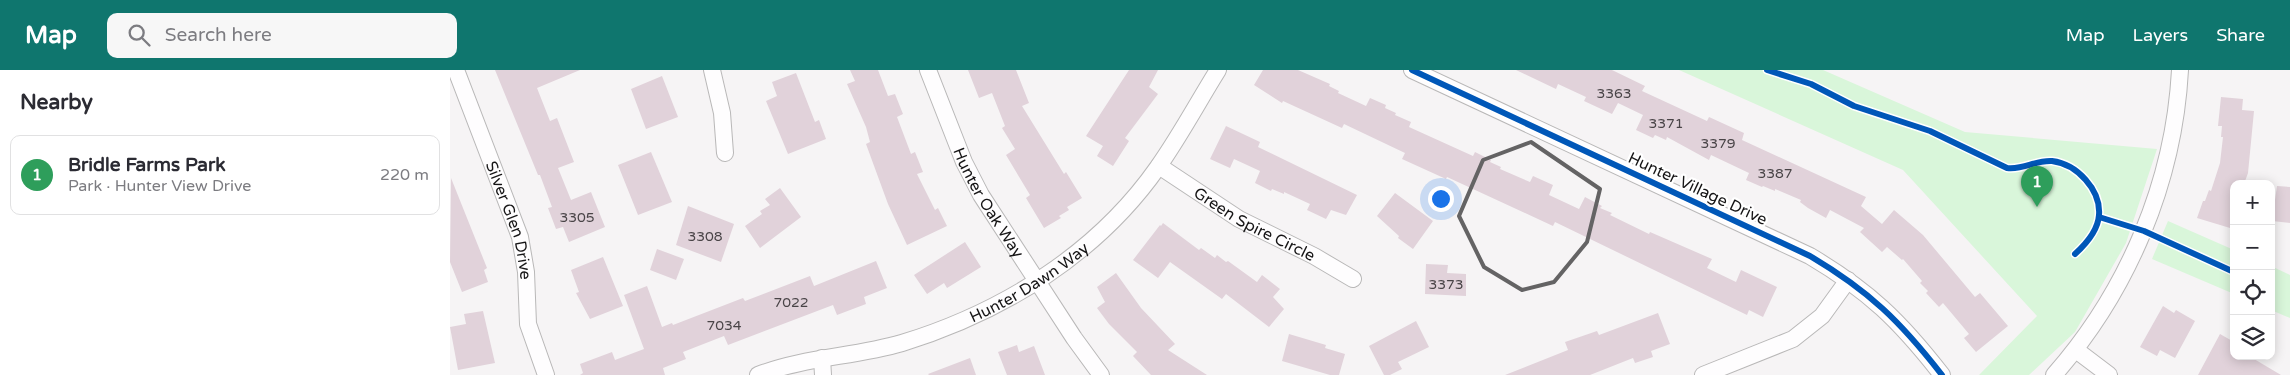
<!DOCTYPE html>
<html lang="en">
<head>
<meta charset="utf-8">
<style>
	body { margin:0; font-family:"Varela Round",sans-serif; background:#f7f7f7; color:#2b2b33 }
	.controls { position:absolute; right:15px; bottom:15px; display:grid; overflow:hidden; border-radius:10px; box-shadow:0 2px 12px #0003 }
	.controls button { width:45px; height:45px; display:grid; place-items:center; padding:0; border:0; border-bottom:1px solid #e1e1e2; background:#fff; color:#2b2b33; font:25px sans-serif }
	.you { position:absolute; left:990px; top:128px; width:18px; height:18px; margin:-12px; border:4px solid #fff; border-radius:50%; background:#1a73e8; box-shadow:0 0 0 8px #1a73e833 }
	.badge { display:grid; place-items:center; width:32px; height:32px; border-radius:50%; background:#0f766e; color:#fff; font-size:16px; font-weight:700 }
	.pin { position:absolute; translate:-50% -41px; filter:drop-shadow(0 1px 2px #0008) }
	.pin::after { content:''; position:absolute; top:26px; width:18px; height:15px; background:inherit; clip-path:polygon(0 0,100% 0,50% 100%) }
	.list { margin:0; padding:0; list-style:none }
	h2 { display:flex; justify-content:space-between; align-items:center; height:65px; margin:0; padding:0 20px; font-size:21px }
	h2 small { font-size:16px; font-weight:400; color:#7c7c81 }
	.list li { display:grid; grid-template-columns:32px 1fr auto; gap:15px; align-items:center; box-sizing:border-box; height:80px; margin:0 10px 10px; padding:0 10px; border:1px solid #e1e1e2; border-radius:10px }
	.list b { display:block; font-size:19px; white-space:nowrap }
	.list p { margin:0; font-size:16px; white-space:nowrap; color:#7c7c81 }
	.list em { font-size:16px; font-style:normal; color:#7c7c81 }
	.icon { flex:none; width:28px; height:28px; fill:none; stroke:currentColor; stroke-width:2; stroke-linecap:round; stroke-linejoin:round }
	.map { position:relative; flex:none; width:1840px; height:305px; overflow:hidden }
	header { display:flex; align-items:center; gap:30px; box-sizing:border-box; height:70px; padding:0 25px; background:#0f766e; color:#fff }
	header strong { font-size:24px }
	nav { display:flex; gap:28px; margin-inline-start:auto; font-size:18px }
	.search { width:350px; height:45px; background:#f7f7f7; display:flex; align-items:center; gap:12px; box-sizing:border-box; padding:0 18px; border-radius:10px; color:#7c7c81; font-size:19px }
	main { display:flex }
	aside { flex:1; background:#fff }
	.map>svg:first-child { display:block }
	.green { fill:#d9f6da }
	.building { fill:#e1d2da }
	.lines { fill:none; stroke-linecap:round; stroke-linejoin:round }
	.street-casing { stroke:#b9b8b8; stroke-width:18 }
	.street { stroke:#fefdfe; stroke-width:16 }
	.cycleway-casing { stroke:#fff; stroke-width:9 }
	.cycleway { stroke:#0057b8; stroke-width:6 }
	.marked { fill:none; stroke:#646364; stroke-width:4; stroke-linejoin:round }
	.labels { text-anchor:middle; stroke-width:4.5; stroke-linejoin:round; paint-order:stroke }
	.number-label { font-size:14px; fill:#494447 }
	.street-label { font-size:16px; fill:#161516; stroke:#fff }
</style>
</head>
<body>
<header>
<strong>Map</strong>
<div class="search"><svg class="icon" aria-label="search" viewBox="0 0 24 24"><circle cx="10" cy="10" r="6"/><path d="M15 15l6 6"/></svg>Search here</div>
<nav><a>Map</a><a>Layers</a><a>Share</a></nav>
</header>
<main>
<aside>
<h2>Nearby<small></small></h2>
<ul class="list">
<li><span class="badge" style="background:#2e9e5b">1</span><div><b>Bridle Farms Park</b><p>Park · Hunter View Drive</p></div><em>220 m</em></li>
</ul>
</aside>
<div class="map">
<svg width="1840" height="305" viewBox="0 0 1840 305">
	<rect width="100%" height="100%" fill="#f6f4f5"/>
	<g class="green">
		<path d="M1229 0H1373L1515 62 1707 79 1676 173 1625 262 1579 305H1529L1587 246 1453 100Z"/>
		<path d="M1718 151 1784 180V224L1702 189Z"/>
		<path d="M1821 196 1840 205V248L1821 240Z"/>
	</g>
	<g class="building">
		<path d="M45 0H130L87 18 100 51 107 48 124 92 108 98 121 130 141 122 155 157 119 172 113 157 106 159 98 138 102 137 90 105H88Z"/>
		<path d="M400 0H428L438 26 445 24 453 44 447 47 461 84 465 82 473 102 467 104 485 140 488 138 497 156 457 175 438 134 416 74 420 72 416 57 397 14 405 11Z"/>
		<path d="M518 0H566L579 33 572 36 614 104 616 102 632 128 617 137 619 140 609 146 611 148 594 158 576 128 580 125 556 85 565 79 552 58 555 56 542 23 529 28Z"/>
		<path d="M679 0H708L699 17 708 24 675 68 679 71 663 96 647 86 653 76 636 66Z"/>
		<path d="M813 0H848L880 14 879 16 889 21 888 23 916 36 920 28 936 35 935 38 946 43 945 45 961 52 959 57 1023 86 1025 82 1041 90 1040 92 1051 97 1050 99 1080 112 1083 106 1103 115 1099 125 1129 139 1135 127 1152 136 1150 138 1162 143 1160 145 1199 164 1200 162 1262 189 1257 198 1286 212 1291 200 1327 217 1313 247 1299 240 1297 245 1105 152 1103 156 997 107 996 109 952 89 955 83 894 54 892 58 833 31 832 33 804 15Z"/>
		<path d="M1066 0H1162L1195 16 1192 21 1257 51 1259 47 1294 63 1292 70 1416 127 1411 136 1432 154 1444 140 1473 165 1525 227 1530 223 1558 256 1526 282 1514 268 1519 264 1493 233 1489 237 1476 223 1478 221 1470 213 1472 211 1453 189 1452 190 1437 177 1432 182 1410 162 1414 158 1380 140 1376 148 1358 138 1350 132 1351 130 1325 119V121L1313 116 1312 117 1296 110 1299 103 1261 85 1259 90 1217 67 1216 70 1205 65 1203 68 1186 60 1193 45 1168 33 1162 44 1134 31 1136 27 1108 14 1106 19Z"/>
		<path d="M346 3 365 52 369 50 376 69 338 84 316 31 327 26 322 12Z"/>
		<path d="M212 6 228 47 196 59 181 19Z"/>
		<path d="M1771 27 1793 29 1792 40 1804 41 1798 103 1794 114H1784V145L1780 158 1747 148 1753 131H1755L1759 120 1761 121 1770 93 1773 67H1771L1772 56H1768Z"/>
		<path d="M776 56 810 72 808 77 907 125 896 145 881 140 876 149 857 140 860 134 834 122V124L822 119 821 121 805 113 810 101 784 89 780 98 760 89Z"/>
		<path d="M201 82 222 132 188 145 168 95Z"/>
		<path d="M1 108 37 198 34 200 38 212 12 222 0 192Z"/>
		<path d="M1827 116 1840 117V153L1822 151Z"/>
		<path d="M330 118 351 147 310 178 295 156 312 144 310 141 320 135 315 129Z"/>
		<path d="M945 123 983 151 963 179 948 168 949 166 927 146Z"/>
		<path d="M238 136 284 154 271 192 226 175Z"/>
		<path d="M713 153 749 180 751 178 765 188 767 185 776 192 778 191 807 212 812 205 830 219 823 227 834 239 819 257 776 224 772 229 720 192 708 208 683 190 710 155 711 156Z"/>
		<path d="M515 172 531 197 497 218 494 213 477 224 464 205Z"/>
		<path d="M207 179 234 189 226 210 200 200Z"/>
		<path d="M153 187 173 236 140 249 126 223 129 222 121 200Z"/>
		<path d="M426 191 437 218 414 227 416 234 387 245 383 235 278 275 274 266 233 282 236 289 213 298 215 305H130L133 303 130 294 162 282 165 290 194 279 174 225 197 216 212 257 222 253 223 255 293 228 295 231 360 206 364 216Z"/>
		<path d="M976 194 998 195 997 203 1016 204V226L975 224Z"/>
		<path d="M666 203 691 238 725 274 718 280 757 305H701L683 286 687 282 659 254 647 238 655 232 647 217Z"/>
		<path d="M1713 236 1724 243 1726 240 1745 251 1725 288 1710 280 1707 286 1690 277Z"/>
		<path d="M33 241 45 293 8 300 0 257 16 254 14 244Z"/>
		<path d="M1208 243 1220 274 1201 281 1203 287 1185 293 1183 288 1140 305H1055L1118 280 1115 272 1147 261 1149 265Z"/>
		<path d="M966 251 979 277 948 292 952 299 940 305H934L919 276Z"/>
		<path d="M839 264 876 275 875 278 895 284 889 305H880L832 291Z"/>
		<path d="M1770 264 1784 272V286H1799L1831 305H1748Z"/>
		<path d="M567 275 569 282 584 276 595 305H557L548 282Z"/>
		<path d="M520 288 526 305H479L478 304Z"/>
	</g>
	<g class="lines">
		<g class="street-casing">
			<g id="street">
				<path id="s1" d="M6 0 70 167 76 202 78 254 96 305"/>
				<path d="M262 0 272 43 275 83"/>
				<path id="s2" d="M478 0 514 92 531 125 624 268 651 305"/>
				<path d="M962 0 1360 186C1419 221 1450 251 1492 305"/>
				<path id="s3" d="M709 96 789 149 864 186 903 209"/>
				<path d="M1626 280 1659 305"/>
				<path d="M372 288 373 305"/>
				<path id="s4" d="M308 305C355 287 404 287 452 273 553 242 647 184 708 97 730 66 748 32 768 0"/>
				<path d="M1253 305 1343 269 1372 246 1398 210"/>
				<path d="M1604 305C1678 221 1724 112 1730 0"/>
			</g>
		</g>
		<use href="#street" class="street"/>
		<g class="cycleway-casing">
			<g id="cycleway">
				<path d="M962 0 1360 186C1419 221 1450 251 1492 305"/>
				<path d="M1317 0 1361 14 1404 36 1480 61 1557 98C1574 100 1585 90 1602 91 1627 94 1651 120 1649 145 1648 161 1636 174 1625 184"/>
				<path d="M1649 147 1694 161 1784 202"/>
			</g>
		</g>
		<use href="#cycleway" class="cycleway"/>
	</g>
	<path class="marked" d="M1081 72 1150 119 1137 172 1104 212 1072 220 1034 197 1009 146 1033 90Z"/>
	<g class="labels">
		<g class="number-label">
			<text x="1164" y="28">3363</text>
			<text x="1216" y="58">3371</text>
			<text x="1268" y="78">3379</text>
			<text x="1325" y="108">3387</text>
			<text x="127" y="152">3305</text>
			<text x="255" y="171">3308</text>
			<text x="996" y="219">3373</text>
			<text x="341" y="237">7022</text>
			<text x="274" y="260">7034</text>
		</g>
		<g class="street-label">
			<text transform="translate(1248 118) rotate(25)" y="6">Hunter Village Drive</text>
			<text dy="6" stroke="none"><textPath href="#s2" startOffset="146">Hunter Oak Way</textPath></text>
			<text dy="6" stroke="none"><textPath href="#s1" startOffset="160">Silver Glen Drive</textPath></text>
			<text dy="6" stroke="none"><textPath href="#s3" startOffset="112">Green Spire Circle</textPath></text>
			<text dy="6" stroke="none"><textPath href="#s4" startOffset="289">Hunter Dawn Way</textPath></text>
		</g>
	</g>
</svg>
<div class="controls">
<button>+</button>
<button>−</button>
<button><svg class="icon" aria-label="locate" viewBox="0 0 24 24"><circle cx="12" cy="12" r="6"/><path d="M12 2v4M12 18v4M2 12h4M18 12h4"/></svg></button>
<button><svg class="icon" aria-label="layers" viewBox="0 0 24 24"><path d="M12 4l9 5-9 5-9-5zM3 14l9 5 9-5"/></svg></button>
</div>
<div class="you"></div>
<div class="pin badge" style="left:1587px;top:137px;background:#2e9e5b">1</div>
</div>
</main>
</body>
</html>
